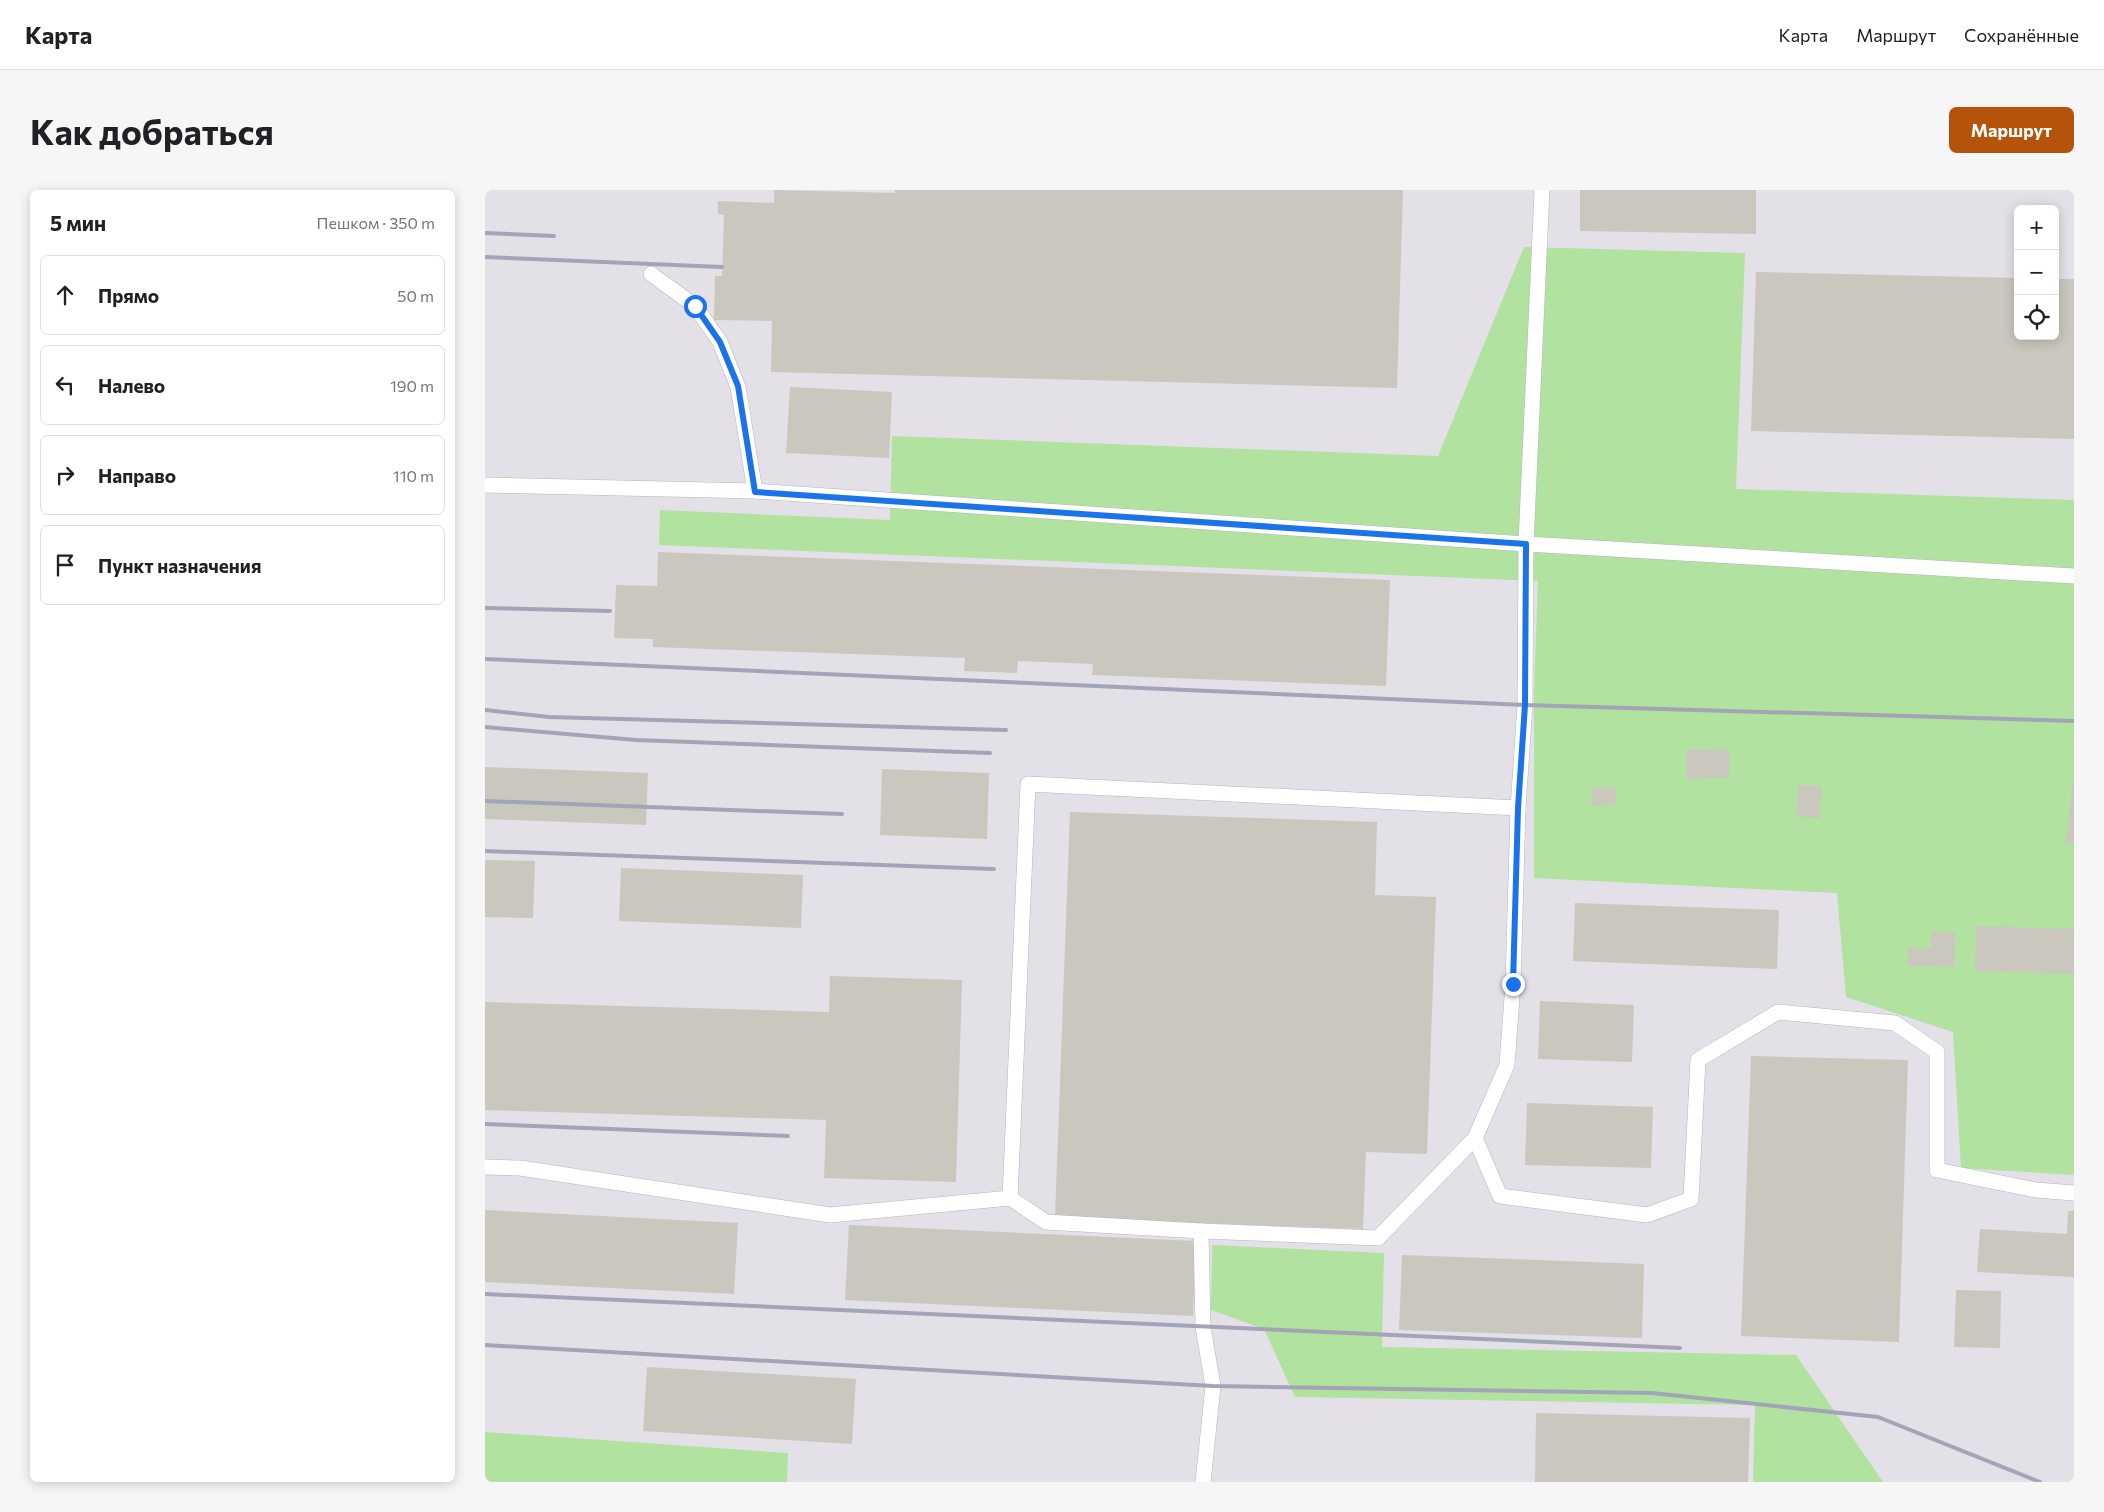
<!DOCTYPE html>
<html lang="ru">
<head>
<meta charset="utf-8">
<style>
	body { margin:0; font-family:Commissioner,sans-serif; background:#f6f6f6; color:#202124 }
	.controls { position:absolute; right:15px; top:15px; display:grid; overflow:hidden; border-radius:8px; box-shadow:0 2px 12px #0003 }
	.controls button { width:45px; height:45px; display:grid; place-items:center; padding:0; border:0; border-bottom:1px solid #e0e0e0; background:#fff; color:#202124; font:25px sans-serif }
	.stop { position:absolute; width:15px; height:15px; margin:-11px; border:4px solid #1a73e8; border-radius:50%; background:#fff }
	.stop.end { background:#1a73e8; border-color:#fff; box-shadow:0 1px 5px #0008 }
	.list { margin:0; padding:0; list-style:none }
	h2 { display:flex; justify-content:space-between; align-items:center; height:65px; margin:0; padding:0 20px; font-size:21px }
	h2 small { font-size:16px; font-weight:400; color:#757577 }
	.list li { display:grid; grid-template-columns:32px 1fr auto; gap:15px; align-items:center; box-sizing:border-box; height:80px; margin:0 10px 10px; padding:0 10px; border:1px solid #e0e0e0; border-radius:8px }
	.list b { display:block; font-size:19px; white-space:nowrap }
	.list em { font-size:16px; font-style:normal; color:#757577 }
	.icon { flex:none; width:28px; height:28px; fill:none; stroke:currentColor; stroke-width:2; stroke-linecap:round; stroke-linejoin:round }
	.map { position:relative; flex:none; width:1589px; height:1292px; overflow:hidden; border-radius:8px }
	header { display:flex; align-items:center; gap:30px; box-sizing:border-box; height:70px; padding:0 25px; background:#fff; border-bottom:1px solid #e0e0e0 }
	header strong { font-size:24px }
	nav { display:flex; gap:28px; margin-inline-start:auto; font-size:18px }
	.intro { display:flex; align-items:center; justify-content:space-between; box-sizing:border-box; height:120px; padding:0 30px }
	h1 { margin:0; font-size:35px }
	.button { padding:12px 22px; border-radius:8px; background:#b45309; color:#fff; font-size:18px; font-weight:700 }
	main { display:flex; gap:30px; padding:0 30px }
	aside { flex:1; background:#fff; border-radius:8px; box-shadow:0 2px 12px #0003 }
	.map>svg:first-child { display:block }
	.industrial { fill:#e3e0e7; fill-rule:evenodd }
	.green { fill:#b1e29f }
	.building { fill:#cac7be }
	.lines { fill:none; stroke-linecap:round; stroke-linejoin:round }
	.lane-casing { stroke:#b4b5c0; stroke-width:16 }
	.lane { stroke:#fff; stroke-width:15 }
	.rail { stroke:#a3a4b7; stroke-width:4 }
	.route { stroke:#1a73e8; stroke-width:6 }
</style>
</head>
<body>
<header>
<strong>Карта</strong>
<nav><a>Карта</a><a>Маршрут</a><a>Сохранённые</a></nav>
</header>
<div class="intro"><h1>Как добраться</h1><a class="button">Маршрут</a></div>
<main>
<aside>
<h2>5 мин<small>Пешком · 350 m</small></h2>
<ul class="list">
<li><svg class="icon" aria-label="ahead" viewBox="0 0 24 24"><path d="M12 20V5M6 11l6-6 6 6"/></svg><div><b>Прямо</b></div><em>50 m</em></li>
<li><svg class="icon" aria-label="left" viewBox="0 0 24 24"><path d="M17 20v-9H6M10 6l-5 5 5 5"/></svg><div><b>Налево</b></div><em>190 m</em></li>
<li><svg class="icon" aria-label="right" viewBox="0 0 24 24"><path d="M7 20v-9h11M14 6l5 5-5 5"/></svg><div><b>Направо</b></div><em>110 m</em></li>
<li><svg class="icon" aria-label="arrive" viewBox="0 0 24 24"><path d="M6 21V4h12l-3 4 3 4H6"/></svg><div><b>Пункт назначения</b></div></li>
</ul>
</aside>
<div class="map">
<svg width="1589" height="1292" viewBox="0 0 1589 1292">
	<rect width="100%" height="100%" fill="#eee9e0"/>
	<path class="industrial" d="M0 0H1589V1292H0ZM1533 19H1570V146H1533Z"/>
	<g class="green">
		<path d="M1039 57 1260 63 1251 299 1589 310V985L1476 978 1468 842 1361 807 1352 703 1049 688V499L1053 391 174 355 175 320 405 330 407 246 953 266Z"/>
		<path d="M727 1055 899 1063 897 1157 1311 1165 1398 1292H1268L1270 1215 810 1207 779 1139 726 1120Z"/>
		<path d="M0 1242 303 1263 302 1292H0Z"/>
	</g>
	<g class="building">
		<path d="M289 0 410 3V0H918L912 198 286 182 287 131 229 130 230 86H237L239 25 233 24V11L289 13Z"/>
		<path d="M1095 0H1271V44L1095 41Z"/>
		<path d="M1271 82 1533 88V146H1570V89H1589V249L1266 241Z"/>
		<path d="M305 197 407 202 404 268 301 263Z"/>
		<path d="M173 362 905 390 901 496 607 485 608 474 533 471 532 483 479 481 480 468 168 457V449L129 448 131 395 172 396Z"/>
		<path d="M1244 559V588L1201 589V560Z"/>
		<path d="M0 577 163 583 161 635 0 629Z"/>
		<path d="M397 579 504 583 502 649 395 645Z"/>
		<path d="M1588 591H1589V653H1581Z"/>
		<path d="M1314 595 1337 597 1334 629 1311 626Z"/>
		<path d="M1130 597 1131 614 1107 616 1106 598Z"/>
		<path d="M585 622 892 632 890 705 951 707 942 964 881 962 878 1039 570 1028Z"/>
		<path d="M0 670 50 671 48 728 0 727Z"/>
		<path d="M136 678 318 685 316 738 134 731Z"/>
		<path d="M1090 713 1294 720 1292 779 1088 771Z"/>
		<path d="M1491 736 1589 739V784L1490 781Z"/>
		<path d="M1446 741 1470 742 1469 777 1423 776V758L1446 759Z"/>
		<path d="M345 786 477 790 471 992 339 988 341 930 0 920V812L344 822Z"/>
		<path d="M1055 811 1149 815 1147 872 1053 869Z"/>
		<path d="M1266 866 1423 870 1414 1152 1256 1146Z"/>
		<path d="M1042 913 1168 917 1166 978 1040 975Z"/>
		<path d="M0 1020 253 1033 249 1104 0 1092Z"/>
		<path d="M1583 1021H1589V1087L1492 1082 1495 1039 1582 1044Z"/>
		<path d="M364 1035 711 1051 708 1126 360 1110Z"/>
		<path d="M917 1065 1159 1074 1157 1148 914 1140Z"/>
		<path d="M1471 1100 1516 1101 1515 1158 1469 1157Z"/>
		<path d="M162 1177 371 1189 367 1254 158 1241Z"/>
		<path d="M1051 1223 1265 1228 1263 1292H1050Z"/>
	</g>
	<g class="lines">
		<g class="lane-casing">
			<g id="lane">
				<path d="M166 84 210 116 235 152 253 197 270 301"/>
				<path d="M0 295 270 301 1041 354 1589 386"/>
				<path d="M990 948 1015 1006 1162 1025 1206 1009 1213 870 1293 822 1410 833 1452 862V980L1551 1000 1589 1003"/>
				<path d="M0 977 35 978 345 1025 525 1008"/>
				<path d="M716 1041 893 1048 990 948 1022 875 1028 794 1033 618 1040 515 1041 354 1057 0"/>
				<path d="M718 1292 728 1196 718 1137 716 1041 561 1032 525 1008 543 594 1033 618"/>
			</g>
		</g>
		<use href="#lane" class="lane"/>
		<g class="rail">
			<path d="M0 43 69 46"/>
			<path d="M0 67 237 77"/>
			<path d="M0 418 125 421"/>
			<path d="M0 469 1040 515 1589 531"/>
			<path d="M0 520 64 527 521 540"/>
			<path d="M0 537 151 550 505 563"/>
			<path d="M0 611 357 624"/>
			<path d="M0 661 509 679"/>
			<path d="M0 934 303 946"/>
			<path d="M0 1104 1195 1158"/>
			<path d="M0 1155 728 1196 1167 1203 1393 1227 1555 1292"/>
		</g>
	</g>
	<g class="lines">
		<path class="route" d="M210 116 235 152 253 196 270 302 1041 354 1040 515 1033 618 1028 794"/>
	</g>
</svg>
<div class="controls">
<button>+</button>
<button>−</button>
<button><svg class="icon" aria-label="locate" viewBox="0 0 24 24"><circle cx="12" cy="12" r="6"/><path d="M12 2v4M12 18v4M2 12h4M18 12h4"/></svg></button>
</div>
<div class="stop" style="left:210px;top:116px"></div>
<div class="stop end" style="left:1028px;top:794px"></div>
</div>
</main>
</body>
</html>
